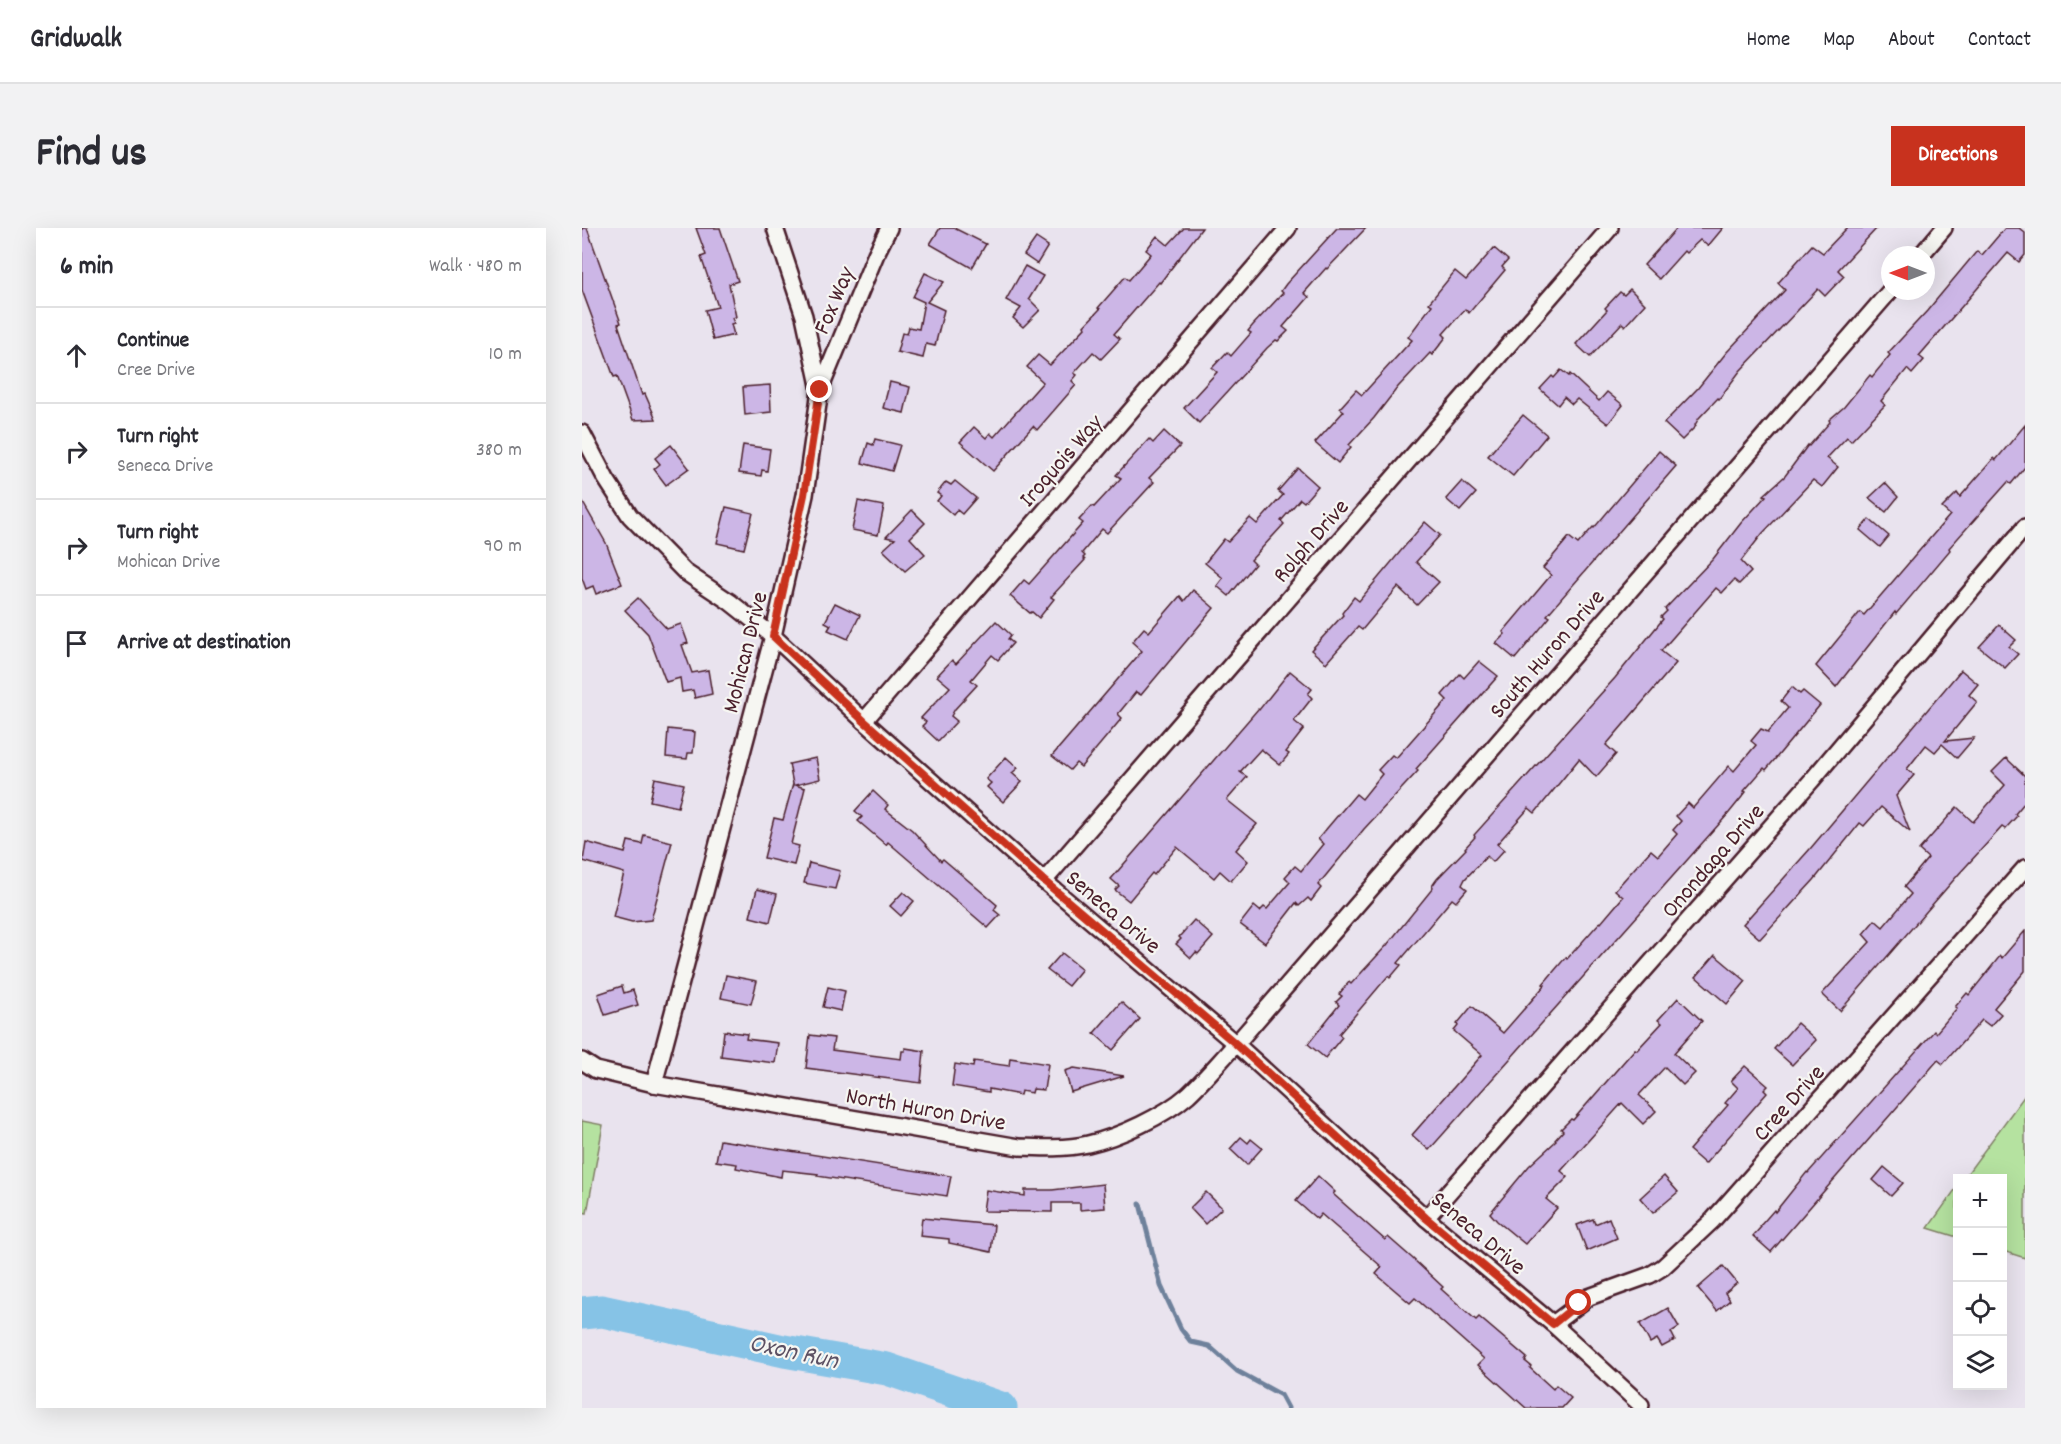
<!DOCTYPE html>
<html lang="en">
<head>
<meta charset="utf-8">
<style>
	body { margin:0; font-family:Dekko,sans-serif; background:#f2f2f3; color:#2b2b33 }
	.controls { position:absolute; right:18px; bottom:18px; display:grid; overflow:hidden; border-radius:0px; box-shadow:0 6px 24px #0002 }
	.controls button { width:54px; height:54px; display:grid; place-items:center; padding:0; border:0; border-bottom:2px solid #e1e1e2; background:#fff; color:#2b2b33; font:30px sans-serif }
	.compass { position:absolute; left:1299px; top:18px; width:54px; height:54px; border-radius:50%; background:#fff; box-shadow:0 6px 24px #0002; rotate:270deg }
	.stop { position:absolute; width:18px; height:18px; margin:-14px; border:4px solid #c8321e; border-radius:50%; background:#fff }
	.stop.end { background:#c8321e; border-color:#fff; box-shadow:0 2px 6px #0008 }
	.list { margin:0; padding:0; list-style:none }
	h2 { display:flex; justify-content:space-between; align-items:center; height:78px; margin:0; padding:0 24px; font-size:26px }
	h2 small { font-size:20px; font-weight:400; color:#7c7c81 }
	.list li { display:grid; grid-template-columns:39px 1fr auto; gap:18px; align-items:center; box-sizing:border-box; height:96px; padding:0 24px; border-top:2px solid #e1e1e2 }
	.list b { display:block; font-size:22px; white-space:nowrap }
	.list p { margin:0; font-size:20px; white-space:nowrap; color:#7c7c81 }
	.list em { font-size:20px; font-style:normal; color:#7c7c81 }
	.icon { flex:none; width:33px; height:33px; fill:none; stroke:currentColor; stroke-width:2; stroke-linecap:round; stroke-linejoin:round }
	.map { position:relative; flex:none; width:1443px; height:1180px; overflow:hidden; border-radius:0px }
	header { display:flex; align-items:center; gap:36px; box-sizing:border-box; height:84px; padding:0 30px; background:#fff; border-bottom:2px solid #e1e1e2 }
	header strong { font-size:28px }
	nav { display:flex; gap:33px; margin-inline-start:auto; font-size:21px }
	.intro { display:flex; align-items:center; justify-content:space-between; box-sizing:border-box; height:144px; padding:0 36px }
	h1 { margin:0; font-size:42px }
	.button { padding:15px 27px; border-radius:0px; background:#c8321e; color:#fff; font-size:21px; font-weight:700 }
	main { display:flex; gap:36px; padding:0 36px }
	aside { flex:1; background:#fff; border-radius:0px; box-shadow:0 6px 24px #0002 }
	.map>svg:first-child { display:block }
	.green { fill:#b5e2a0; stroke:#808066; stroke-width:1.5 }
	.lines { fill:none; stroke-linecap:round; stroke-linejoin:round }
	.stream { stroke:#6e819b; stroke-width:5 }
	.river { stroke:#86c3e6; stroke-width:33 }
	.building { fill:#ccb6e6; stroke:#4a1f2b; stroke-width:1.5 }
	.minor-casing { stroke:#4a1f2b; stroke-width:20 }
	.minor { stroke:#f6f6f2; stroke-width:15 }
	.route { stroke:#c8321e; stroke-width:8 }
	.labels { text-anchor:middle; stroke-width:4.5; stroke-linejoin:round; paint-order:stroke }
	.street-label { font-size:24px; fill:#4a1f2b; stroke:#f6f6f2 }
	.water-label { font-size:26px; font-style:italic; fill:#5c5063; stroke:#f6f6f2 }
</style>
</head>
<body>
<header>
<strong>Gridwalk</strong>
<nav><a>Home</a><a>Map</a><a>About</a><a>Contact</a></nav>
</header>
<div class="intro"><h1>Find us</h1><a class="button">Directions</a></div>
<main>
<aside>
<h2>6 min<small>Walk · 480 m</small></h2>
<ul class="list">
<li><svg class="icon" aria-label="ahead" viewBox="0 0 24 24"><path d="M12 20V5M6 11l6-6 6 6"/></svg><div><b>Continue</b><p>Cree Drive</p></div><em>10 m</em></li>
<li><svg class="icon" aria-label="right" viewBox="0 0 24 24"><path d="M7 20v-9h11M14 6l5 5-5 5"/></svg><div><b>Turn right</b><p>Seneca Drive</p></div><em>380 m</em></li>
<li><svg class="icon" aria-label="right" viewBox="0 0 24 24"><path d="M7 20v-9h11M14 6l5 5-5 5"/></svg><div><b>Turn right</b><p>Mohican Drive</p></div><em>90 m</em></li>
<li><svg class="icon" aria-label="arrive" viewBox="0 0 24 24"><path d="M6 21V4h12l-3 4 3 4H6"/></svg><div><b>Arrive at destination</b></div></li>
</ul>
</aside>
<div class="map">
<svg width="1443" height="1180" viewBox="0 0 1443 1180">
	<rect width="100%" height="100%" fill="#e9e3ee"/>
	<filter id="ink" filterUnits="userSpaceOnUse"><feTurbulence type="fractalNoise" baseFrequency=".0167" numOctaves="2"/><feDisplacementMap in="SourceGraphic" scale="12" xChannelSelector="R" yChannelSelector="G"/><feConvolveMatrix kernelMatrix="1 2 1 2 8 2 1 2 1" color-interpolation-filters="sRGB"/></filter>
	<g filter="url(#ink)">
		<g class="green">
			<path d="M1443 867V1030L1421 1023 1420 950H1382Z"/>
			<path d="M0 893 21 897 5 985 0 984Z"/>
			<path d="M1375 959V1009L1346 1000Z"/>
		</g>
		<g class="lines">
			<path class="stream" d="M558 976 579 1058 599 1101 609 1114 627 1118 655 1143 699 1167 706 1180"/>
			<path class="river" d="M0 1085 20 1083 202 1123 305 1141 419 1180"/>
		</g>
		<g class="building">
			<path d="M0 0H5L39 95 36 96 60 167 63 166 74 191 51 192 35 148 32 149 0 62Z"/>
			<path d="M114 0H138L156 53 147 56 154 89 150 90 152 95 149 96 152 107 131 112 123 82 136 79 119 29 124 27Z"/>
			<path d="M358 0H372L404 16 390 40 348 16Z"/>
			<path d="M602 0H620L578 55 577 54 532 106 538 111 519 131 511 124 492 145 495 147 490 153 494 157 455 202 451 198 411 243 378 214 392 199 404 210 408 205 412 209 461 154 445 139 456 127 468 137 503 100 502 98 518 81 516 80 543 49 547 52 569 26 564 22 575 8 586 17Z"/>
			<path d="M755 0H784L745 41 744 40 722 65 727 69 701 99 706 103 696 113 694 112 685 120 617 195 602 180 635 144 630 140 645 124 649 128 669 105 666 103 671 97 701 65 699 63 704 56Z"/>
			<path d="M1095 0H1141L1126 18 1118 12 1104 25 1102 23 1077 51 1062 37Z"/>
			<path d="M1265 0H1295L1256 42 1262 48 1243 68 1236 61 1158 143 1137 171 1136 170 1117 190 1113 197 1114 198 1100 212 1082 195 1116 160 1144 125 1203 62 1196 55 1230 17 1241 25Z"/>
			<path d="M1423 0H1437L1443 5V27L1437 34 1426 25 1337 128 1342 132 1330 146 1325 141 1299 173 1303 177 1269 213 1265 209 1245 230 1256 239 1240 259 1231 252 1180 306 1159 333 1169 344 1157 356 1152 352 1140 365 1134 360 1079 423 1094 435 1024 517 1034 526 1014 549 997 531 953 585 947 580 915 616 922 622 911 634 905 628 883 651 880 657 885 661 874 674 870 671 816 735 819 737 808 750 806 748 757 806 760 809 743 830 726 816 757 777 754 774 760 768 757 766 767 754 769 756 805 717 851 660 850 658 855 651 884 621 883 620 893 609 892 607 1033 450 1081 391 1079 389 1085 383 1083 381 1131 331 1159 295 1184 268 1182 267 1203 248 1226 217 1227 218 1248 194 1247 192 1262 179 1288 147 1290 149 1308 127 1306 125 1345 83 1395 23 1400 27Z"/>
			<path d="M454 10 466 18 455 36 442 27Z"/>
			<path d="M912 20 926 32 920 39 923 42 887 85 883 81 861 106 864 109 850 127 848 125 816 159 792 190 767 217 769 219 756 235 733 215 762 183 758 180 774 162 780 167 830 112 826 109 850 77 847 75 873 43 884 52Z"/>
			<path d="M443 38 461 48 447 71 458 82 441 99 431 90 439 80 424 72Z"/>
			<path d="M343 45 362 54 345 74 362 82 353 118 344 116 341 130 315 124 320 105 325 106 327 99 337 101 342 74 331 69Z"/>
			<path d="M1048 61 1063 76 1043 98 1040 95 1008 129 994 116 1025 82 1023 80 1038 64 1042 67Z"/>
			<path d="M979 142 987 148 988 146 1017 173 1025 164 1041 177 1026 196 995 171 990 176 982 169 976 177 958 161 970 148 972 150Z"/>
			<path d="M308 154 328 159 322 185 301 180Z"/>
			<path d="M188 157 189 184 163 187 161 159Z"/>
			<path d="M941 187 965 207 931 248 906 228Z"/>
			<path d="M1443 197V239L1429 256 1426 254 1367 320 1368 322 1314 386 1313 384 1254 459 1234 438 1278 384 1282 387 1368 287 1360 280 1375 265 1378 269 1412 230 1414 232Z"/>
			<path d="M582 203 598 218 567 250 572 254 525 305 520 301 500 325 503 328 501 330 503 332 469 369 472 371 457 390 450 384 448 385 428 368 442 352 447 356 501 295 497 292 510 278 512 279 539 250 534 247 567 211 571 215Z"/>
			<path d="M293 211 318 217 310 243 280 235 286 215 291 217Z"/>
			<path d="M89 217 107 240 84 257 72 241 78 236 73 230Z"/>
			<path d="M161 217 188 221 185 243 180 242 179 248 157 245Z"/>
			<path d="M1077 223 1094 238 965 387 968 389 933 431 914 415 923 406 921 404 969 347 961 340 987 309 996 316 1011 299 1012 300Z"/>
			<path d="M716 240 736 258 722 274 718 271 699 293 702 296 669 332 673 336 647 368 635 358 641 350 623 335 642 311 646 314 668 290 675 296 701 267 696 263Z"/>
			<path d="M373 253 394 270 380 286 375 282 371 287 355 273 359 268 355 265 364 254 369 257Z"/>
			<path d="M880 253 894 265 878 283 864 271Z"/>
			<path d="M1303 255 1316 269 1304 284 1287 270Z"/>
			<path d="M0 273 24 315 40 356 14 366 11 358 4 361 0 350Z"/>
			<path d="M276 273 302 278 296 307 270 302Z"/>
			<path d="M144 279 171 285 162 321 135 315Z"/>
			<path d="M330 282 343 295 328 310 343 326 323 343 301 322 313 311 304 309Z"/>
			<path d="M1287 291 1307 308 1298 319 1278 302Z"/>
			<path d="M843 294 858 307 834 334 857 354 835 377 816 359 780 402 776 399 744 435 729 422 761 387 760 385 772 369 777 373Z"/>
			<path d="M611 362 632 380 559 467 554 464 536 486 540 490 499 539 494 535 488 542 470 528 560 423 550 414 562 400 567 404 598 368 602 373Z"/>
			<path d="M56 370 85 401 99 396 106 415 100 417 110 445 126 442 130 466 113 470 111 462 100 464 98 450 84 454 66 406 43 382Z"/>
			<path d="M253 375 278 387 266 411 246 402 249 397 243 394Z"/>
			<path d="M414 393 429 407 426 411 431 415 416 432 410 427 389 452 395 457 373 481 369 488 375 493 356 513 340 498 344 494 339 490 368 459 355 448 370 432 374 436Z"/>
			<path d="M1417 397 1434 412 1427 419 1436 426 1423 440 1397 419Z"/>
			<path d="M897 433 916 448 834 541 836 543 782 601 736 657 739 660 729 673 726 670 717 678 714 675 683 715 658 696 672 678 678 683 682 679 685 681 708 654 703 649 713 638 719 643 741 616 736 611 746 599 774 566 780 571 800 546 796 542 810 527 814 530 865 472 860 467 878 446 882 450Z"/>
			<path d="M1379 442 1396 456 1387 467 1395 474 1363 513 1392 510 1375 530 1360 516 1353 524 1344 517 1325 541 1332 547 1314 568 1328 604 1299 579 1282 598 1278 595 1232 652 1178 711 1161 696 1228 621Z"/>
			<path d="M708 443 730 461 726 466 730 470 712 493 722 501 704 524 707 526 698 537 679 521 658 544 665 549 645 572 675 596 654 622 666 633 649 653 638 643 632 650 595 619 572 647 570 645 547 673 533 662 537 658 529 651 676 481 677 482Z"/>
			<path d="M1210 459 1218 466 1221 463 1238 477 1184 542 1182 540 1162 563 1164 564 1147 585 847 922 830 907 900 827 872 803 876 798 875 796 890 778 921 805 963 757 961 756 984 729 985 731 1018 694 1019 695 1041 669 1033 662 1069 622 1076 628 1095 606 1091 602 1099 593 1094 588 1106 575 1111 580 1147 538 1152 543 1174 517 1169 513 1179 501 1186 504 1206 480 1199 473Z"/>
			<path d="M86 501 113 504 111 525H106L105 531 84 529Z"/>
			<path d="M424 529 436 540 430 545 440 554 421 574 405 559 409 555 404 551Z"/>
			<path d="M234 530 238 551 213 557 223 560 209 616 217 618 212 637 182 630 192 590 201 592 211 556 207 536Z"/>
			<path d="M1424 530 1443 548V574L1433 586 1435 588 1423 601 1420 599 1376 647 1258 783 1240 766 1288 714 1281 706 1293 692 1301 699 1329 666 1322 659 1346 630 1337 622 1375 579 1391 594 1423 557 1410 544Z"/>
			<path d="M73 550 102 556 96 579 68 573Z"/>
			<path d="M291 563 306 577 303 581 330 602 359 633 361 631 415 677 412 682 418 687 406 700 306 614 304 617 276 593 280 589 273 583Z"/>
			<path d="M62 607 90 614 69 692 50 694 31 689 42 645 1 633 4 614 43 625 46 613 60 616Z"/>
			<path d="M227 635 258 643 253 661 222 655Z"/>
			<path d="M175 661 195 666 188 694 168 689Z"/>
			<path d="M321 664 332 673 319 688 308 678Z"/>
			<path d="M612 692 631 709 616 726 614 724 609 730 594 716 599 711 597 709Z"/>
			<path d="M1443 703V743L1412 780 1419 786 1408 798 1400 792 1361 836 1356 832 1189 1024 1171 1008 1179 999 1178 998 1192 982 1193 984 1225 944 1226 945 1352 803 1354 805 1375 780 1373 779 1385 765 1387 767 1418 728 1420 730Z"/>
			<path d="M480 725 500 741 486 758 465 742Z"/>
			<path d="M1133 727 1164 753 1145 776 1114 749Z"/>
			<path d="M144 747 175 753 169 776 139 770Z"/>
			<path d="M40 758 42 765 51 762 56 777 23 787 16 766Z"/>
			<path d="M246 759 263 763 259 783 241 779Z"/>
			<path d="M1096 770 1120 793 1092 825 1113 845 1101 857 1083 839 1057 867 1074 883 1061 896 1040 875 979 943 986 949 964 971 975 980 943 1016 915 993 908 985 947 938 974 913 973 912 981 903 979 901 989 891 991 892 1053 821 1055 822 1080 795 1076 792Z"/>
			<path d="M539 774 558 791 531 822 512 805Z"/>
			<path d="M1215 795 1234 812 1210 837 1192 821Z"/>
			<path d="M142 803 165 806 164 811 196 815 193 835 139 828Z"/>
			<path d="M228 807 252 810 250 822 319 831 320 823H323V820L342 823 339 855 224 840Z"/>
			<path d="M428 830 466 836 462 862 451 861 450 865 439 863 438 867 407 861V864L370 858 373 836 391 839 392 833 427 838Z"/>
			<path d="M1163 838 1186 858 1182 862 1185 865 1123 936 1107 922 1146 877 1143 875 1156 860 1149 853Z"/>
			<path d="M492 840 542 848 489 864 483 843Z"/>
			<path d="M659 909 666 915 669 911 680 920 665 937 648 921Z"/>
			<path d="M138 912 369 948 365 968 235 948 236 946 200 942 199 949 154 940 155 936 134 933Z"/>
			<path d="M1302 939 1321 955 1309 968 1291 952Z"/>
			<path d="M736 948 750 961 753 964 751 966 803 1012 806 1009 830 1030 861 1059 859 1061 886 1085 894 1092 897 1089 945 1130 943 1133 949 1138 948 1140 971 1161 974 1157 989 1170 980 1180H944L896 1137 902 1131 833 1070 828 1075 794 1046 800 1039 739 986 735 991 714 973Z"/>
			<path d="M1082 948 1096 964 1071 985 1058 970Z"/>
			<path d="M521 956 523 980 498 982V975H470V984L401 983 404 962 443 968V962H470Z"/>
			<path d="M624 964 640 980 623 996 608 980Z"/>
			<path d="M340 990 412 997 409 1024 367 1015V1011L338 1008Z"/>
			<path d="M1027 990 1035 1010 1005 1023 995 997 1011 991 1013 996Z"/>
			<path d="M1141 1038 1155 1055 1143 1065 1148 1072 1135 1083 1116 1060Z"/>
			<path d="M1086 1080 1097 1099 1089 1104 1093 1112 1080 1119 1075 1111 1068 1115 1058 1096Z"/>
		</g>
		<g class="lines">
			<g class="minor-casing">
				<g id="minor">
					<path d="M1339 27 1362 0"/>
					<path d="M238 162 294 26 307 0"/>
					<path d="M0 205 24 251 48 288 103 344 148 374 191 408 282 493 462 653 654 816 844 990 971 1096 1059 1177"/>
					<path d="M282 493 706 0"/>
					<path d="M462 653 1028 0"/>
					<path d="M0 833 14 842 72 856 437 919C460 920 484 921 506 916 537 909 582 888 606 867 623 851 638 833 654 816L1308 63"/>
					<path d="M72 856 191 408 223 267 238 162 222 88 193 0"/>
					<path d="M844 990 1230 552 1443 299"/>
					<path d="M971 1096 1007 1069 1068 1047 1081 1039 1130 993 1443 640"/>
				</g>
			</g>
			<use href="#minor" class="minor"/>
		</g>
	</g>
	<g class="lines" filter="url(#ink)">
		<path class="route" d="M238 162 222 267 191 408 282 493 462 653 654 816 844 990 971 1096 997 1075"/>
	</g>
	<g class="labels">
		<g class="street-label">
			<text transform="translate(251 72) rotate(-67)" y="8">Fox Way</text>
			<text transform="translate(478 232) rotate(-49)" y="8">Iroquois Way</text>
			<text transform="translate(728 312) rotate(-49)" y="8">Rolph Drive</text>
			<text transform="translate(162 424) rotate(-76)" y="8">Mohican Drive</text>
			<text transform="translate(964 425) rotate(-49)" y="8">South Huron Drive</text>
			<text transform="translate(1130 632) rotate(-49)" y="8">Onondaga Drive</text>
			<text transform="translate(532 683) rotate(40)" y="8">Seneca Drive</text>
			<text transform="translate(1206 874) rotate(-48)" y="8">Cree Drive</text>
			<text transform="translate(344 880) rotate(10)" y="8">North Huron Drive</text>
			<text transform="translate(897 1004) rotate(40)" y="8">Seneca Drive</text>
		</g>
		<g class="water-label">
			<text transform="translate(212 1122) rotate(12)" y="9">Oxon Run</text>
		</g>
	</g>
</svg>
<div class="controls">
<button>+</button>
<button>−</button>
<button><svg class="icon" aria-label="locate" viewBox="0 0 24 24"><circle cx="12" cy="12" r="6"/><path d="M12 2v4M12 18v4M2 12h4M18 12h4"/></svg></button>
<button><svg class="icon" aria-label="layers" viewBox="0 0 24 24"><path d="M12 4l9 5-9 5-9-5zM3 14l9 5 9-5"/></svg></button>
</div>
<svg class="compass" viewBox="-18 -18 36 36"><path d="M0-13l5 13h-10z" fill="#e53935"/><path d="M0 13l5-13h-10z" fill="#7c7c81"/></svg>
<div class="stop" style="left:997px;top:1075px"></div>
<div class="stop end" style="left:238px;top:162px"></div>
</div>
</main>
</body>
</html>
